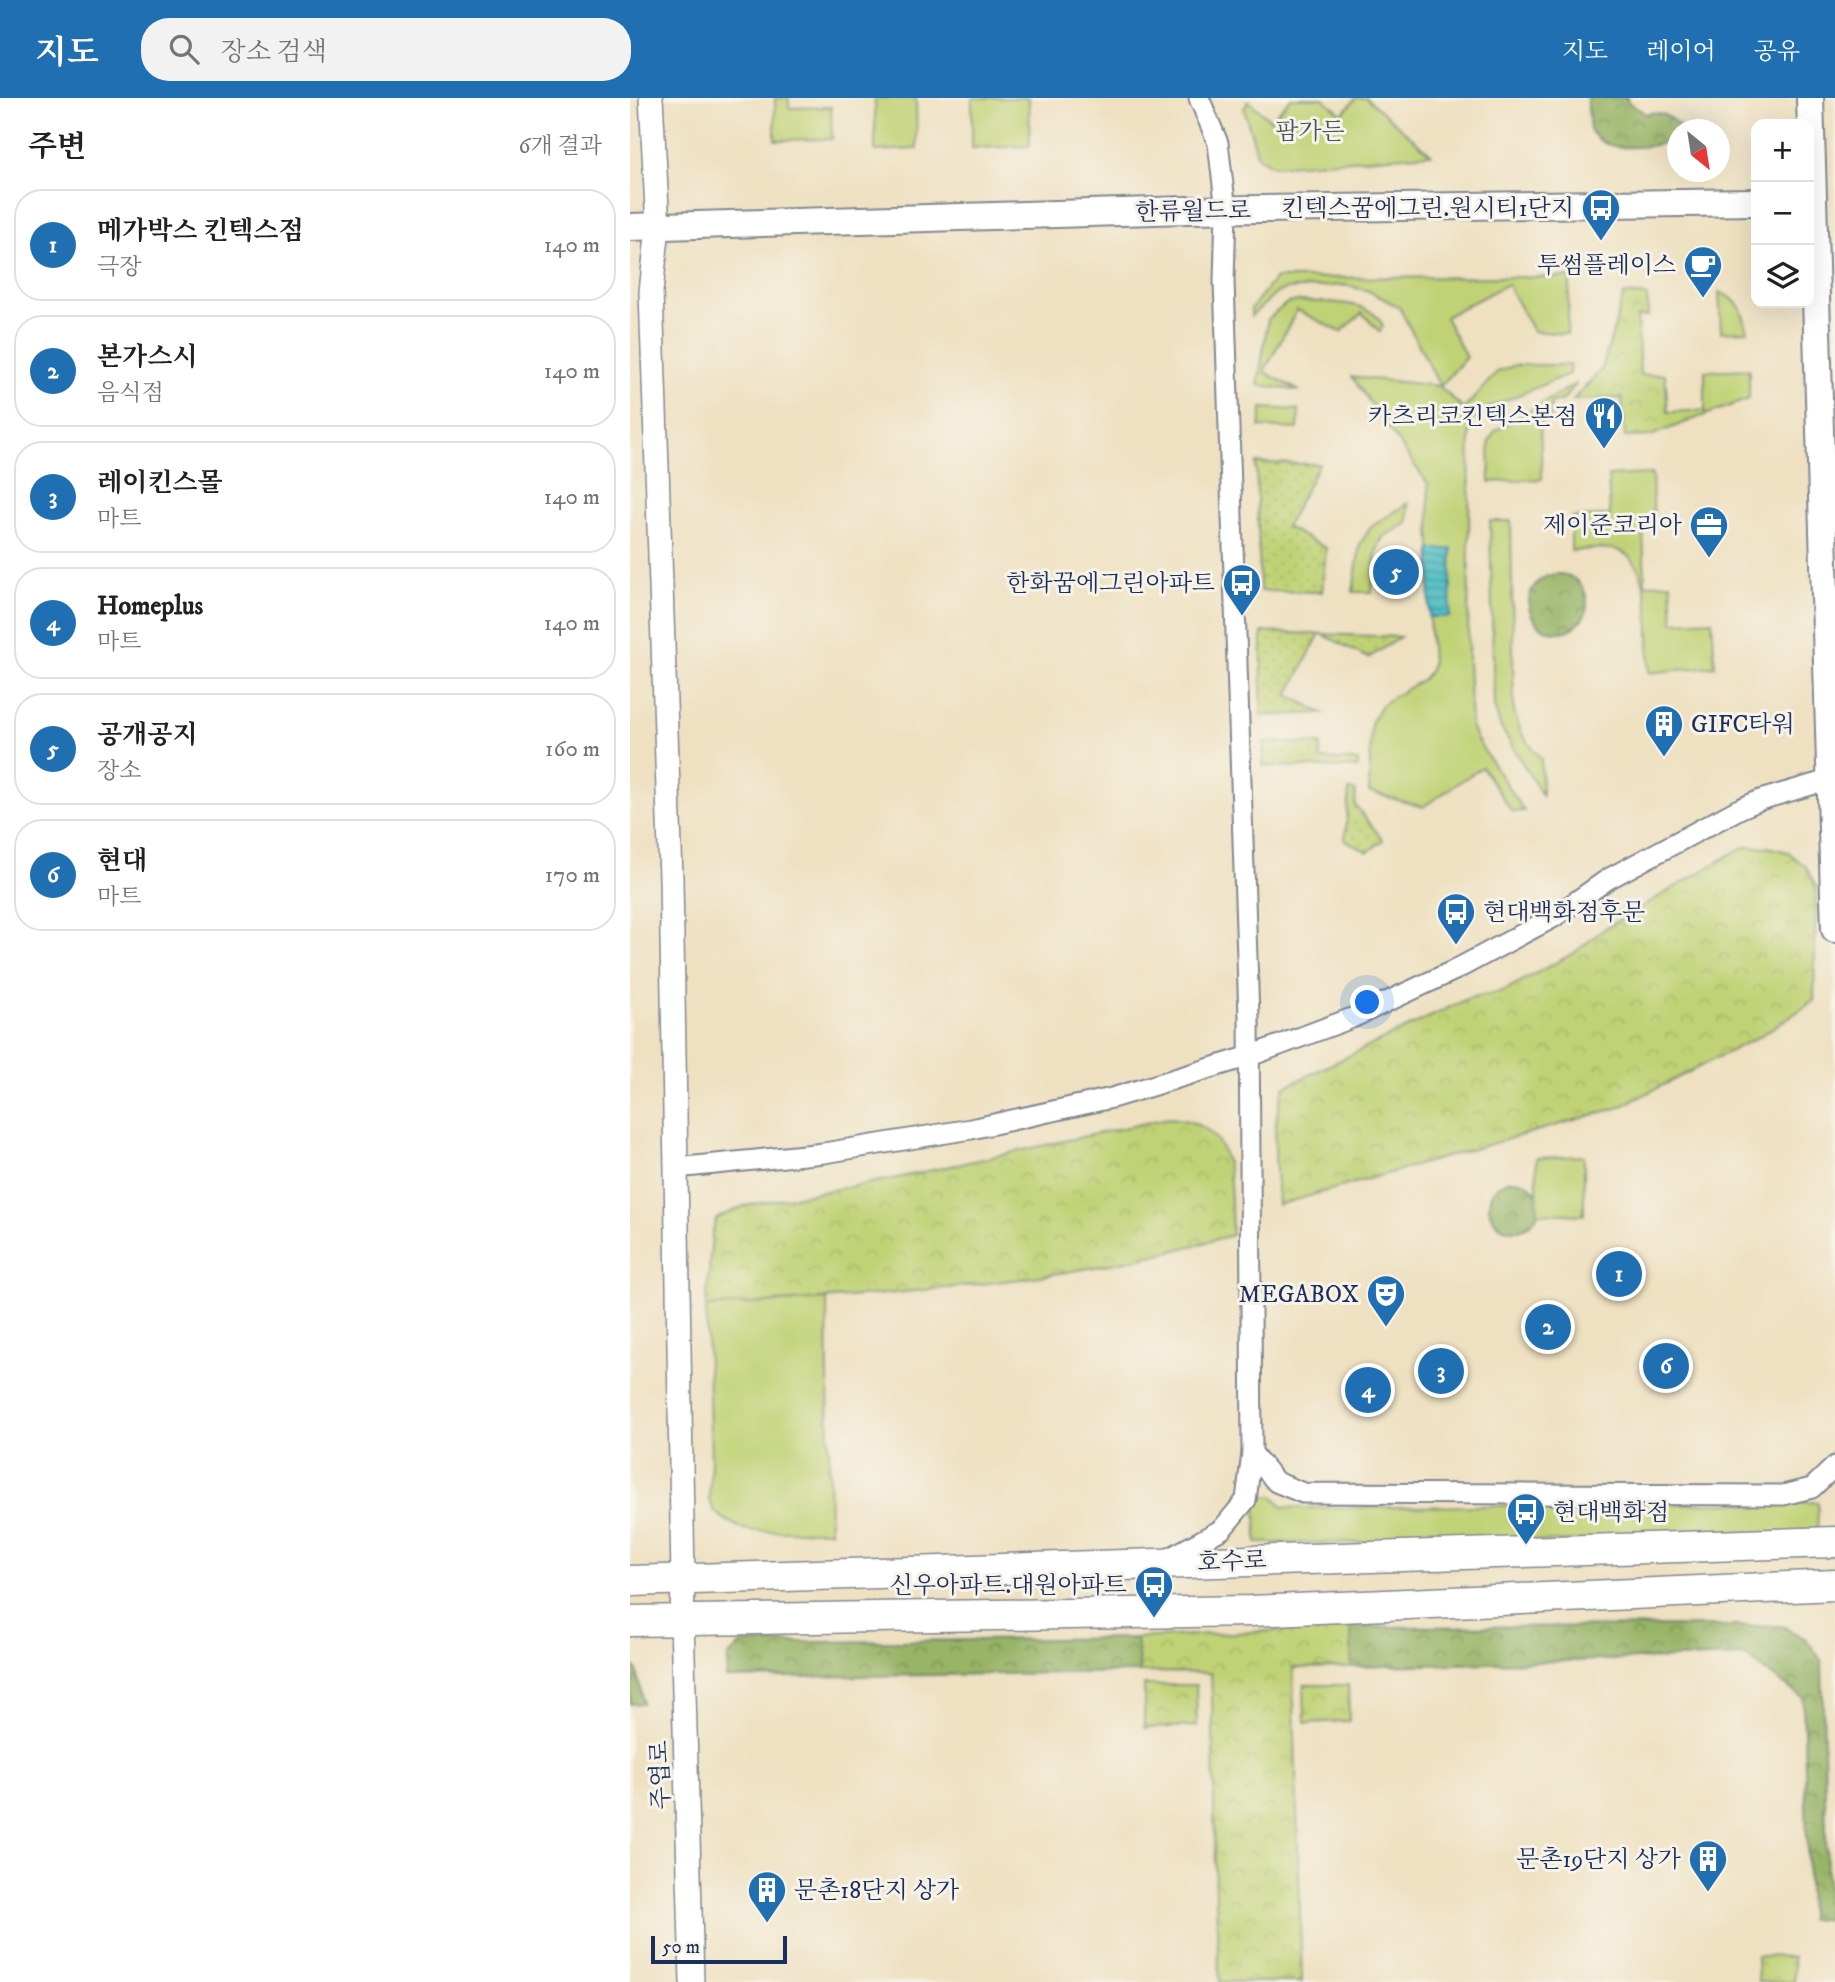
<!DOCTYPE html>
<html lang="ko">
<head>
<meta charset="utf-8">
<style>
	body { margin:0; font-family:"IM FELL DW Pica","Noto Serif KR",serif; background:#f2f2f2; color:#202124 }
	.controls { position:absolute; right:21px; top:21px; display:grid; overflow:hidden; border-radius:14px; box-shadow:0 7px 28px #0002 }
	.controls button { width:63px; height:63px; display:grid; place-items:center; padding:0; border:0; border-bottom:2px solid #e0e0e0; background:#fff; color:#202124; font:35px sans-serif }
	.compass { position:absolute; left:1037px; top:21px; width:63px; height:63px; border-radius:50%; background:#fff; box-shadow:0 7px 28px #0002; rotate:150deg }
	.scale { position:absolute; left:21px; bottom:18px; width:136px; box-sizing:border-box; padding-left:7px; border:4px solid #1b2f5e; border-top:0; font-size:19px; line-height:24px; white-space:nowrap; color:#1b2f5e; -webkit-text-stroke:5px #f7f3e8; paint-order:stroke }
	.you { position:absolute; left:738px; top:905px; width:24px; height:24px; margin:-18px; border:5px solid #fff; border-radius:50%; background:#1a73e8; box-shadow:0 0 0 10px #1a73e833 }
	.badge { display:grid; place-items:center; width:46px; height:46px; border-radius:50%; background:#1f6fb2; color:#fff; font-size:23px; font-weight:700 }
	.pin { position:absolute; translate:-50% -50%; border:4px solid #fff; box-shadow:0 2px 7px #0006 }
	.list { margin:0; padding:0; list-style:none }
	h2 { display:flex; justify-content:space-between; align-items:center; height:91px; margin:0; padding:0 28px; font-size:30px }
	h2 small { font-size:23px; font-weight:400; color:#757577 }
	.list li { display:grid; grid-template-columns:46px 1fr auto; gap:21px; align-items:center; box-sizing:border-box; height:112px; margin:0 14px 14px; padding:0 14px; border:2px solid #e0e0e0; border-radius:28px }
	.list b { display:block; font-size:26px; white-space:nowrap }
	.list p { margin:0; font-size:23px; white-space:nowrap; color:#757577 }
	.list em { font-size:23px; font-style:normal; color:#757577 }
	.icon { flex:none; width:38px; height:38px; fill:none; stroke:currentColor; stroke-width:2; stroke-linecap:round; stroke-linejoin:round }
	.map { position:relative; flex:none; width:1205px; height:1884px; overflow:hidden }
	header { display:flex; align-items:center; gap:42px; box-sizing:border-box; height:98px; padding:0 35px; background:#1f6fb2; color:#fff }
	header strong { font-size:33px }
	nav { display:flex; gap:38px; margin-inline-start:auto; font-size:24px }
	.search { width:490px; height:63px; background:#f2f2f2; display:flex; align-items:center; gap:18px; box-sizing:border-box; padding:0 24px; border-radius:28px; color:#757577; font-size:26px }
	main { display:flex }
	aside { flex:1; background:#fff }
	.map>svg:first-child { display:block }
	.grass { fill:url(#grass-dots); stroke:#6e806a; stroke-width:2 }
	.forest { fill:url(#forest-crowns); stroke:#5a7262; stroke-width:2 }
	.park { fill:url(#park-crowns); stroke:#6e806a; stroke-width:2 }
	.garden { fill:#c0d275; stroke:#6e806a; stroke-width:2 }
	.water { fill:url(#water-rules); stroke:#347690; stroke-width:2 }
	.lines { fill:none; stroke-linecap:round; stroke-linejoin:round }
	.minor-casing { stroke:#84888f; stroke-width:23 }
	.tertiary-casing { stroke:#84888f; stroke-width:26 }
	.secondary-casing { stroke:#84888f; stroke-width:30 }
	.primary-casing { stroke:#84888f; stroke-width:33 }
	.minor { stroke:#fff; stroke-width:19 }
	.tertiary { stroke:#fff; stroke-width:23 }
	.secondary { stroke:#fff; stroke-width:26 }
	.primary { stroke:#fff; stroke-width:30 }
	.labels { text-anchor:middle; stroke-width:6; stroke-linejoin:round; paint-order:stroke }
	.park-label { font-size:24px; fill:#445864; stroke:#f7f3e8 }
	.poi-label { font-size:24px; fill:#1b2f5e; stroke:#f7f3e8; text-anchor:end }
	.street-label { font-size:24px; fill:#1b2f5e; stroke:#f7f3e8 }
</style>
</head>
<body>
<header>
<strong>지도</strong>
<div class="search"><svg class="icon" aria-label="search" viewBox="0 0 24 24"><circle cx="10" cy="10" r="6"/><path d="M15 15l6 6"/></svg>장소 검색</div>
<nav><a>지도</a><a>레이어</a><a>공유</a></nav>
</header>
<main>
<aside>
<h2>주변<small>6개 결과</small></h2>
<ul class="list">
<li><span class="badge">1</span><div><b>메가박스 킨텍스점</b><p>극장</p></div><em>140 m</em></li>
<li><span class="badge">2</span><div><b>본가스시</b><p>음식점</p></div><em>140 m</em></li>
<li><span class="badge">3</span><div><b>레이킨스몰</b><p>마트</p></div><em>140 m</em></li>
<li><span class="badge">4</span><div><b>Homeplus</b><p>마트</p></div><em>140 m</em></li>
<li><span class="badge">5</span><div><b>공개공지</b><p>장소</p></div><em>160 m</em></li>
<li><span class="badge">6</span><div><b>현대</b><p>마트</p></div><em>170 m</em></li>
</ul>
</aside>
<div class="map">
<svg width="1205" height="1884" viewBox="0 0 1205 1884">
	<defs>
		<pattern id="grass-dots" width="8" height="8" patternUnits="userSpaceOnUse" patternTransform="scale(1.75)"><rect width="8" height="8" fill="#c0d275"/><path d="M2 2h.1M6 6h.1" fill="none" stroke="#a4b568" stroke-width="1.8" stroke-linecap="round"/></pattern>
		<pattern id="forest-crowns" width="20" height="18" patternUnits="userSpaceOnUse" patternTransform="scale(1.75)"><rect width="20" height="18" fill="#98b466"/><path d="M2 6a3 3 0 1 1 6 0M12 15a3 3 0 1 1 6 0" fill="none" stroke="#7b9357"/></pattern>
		<pattern id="park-crowns" width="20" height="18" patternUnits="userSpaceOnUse" patternTransform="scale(1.75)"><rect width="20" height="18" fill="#c0d275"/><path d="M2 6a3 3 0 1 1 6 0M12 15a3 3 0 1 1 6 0" fill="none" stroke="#a4b568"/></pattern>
		<pattern id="water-rules" width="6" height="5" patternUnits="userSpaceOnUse" patternTransform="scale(1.75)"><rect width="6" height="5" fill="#4dbcc2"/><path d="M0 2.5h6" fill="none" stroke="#3f99a1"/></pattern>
	</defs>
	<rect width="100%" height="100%" fill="#f7f3e8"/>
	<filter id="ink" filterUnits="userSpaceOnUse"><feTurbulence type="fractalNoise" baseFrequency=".0143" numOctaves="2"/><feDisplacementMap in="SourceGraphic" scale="14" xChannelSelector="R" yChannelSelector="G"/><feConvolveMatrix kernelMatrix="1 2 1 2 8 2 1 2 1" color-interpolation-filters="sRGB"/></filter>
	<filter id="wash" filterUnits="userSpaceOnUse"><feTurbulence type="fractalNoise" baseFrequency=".00686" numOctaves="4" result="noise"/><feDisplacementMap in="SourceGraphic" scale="28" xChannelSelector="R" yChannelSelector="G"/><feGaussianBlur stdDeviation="1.57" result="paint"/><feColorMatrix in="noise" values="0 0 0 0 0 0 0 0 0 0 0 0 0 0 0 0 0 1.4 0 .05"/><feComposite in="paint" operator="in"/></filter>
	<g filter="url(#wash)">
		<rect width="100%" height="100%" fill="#eee0c0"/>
		<g class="grass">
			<path d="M626 365 689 366 656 429 696 450 692 494 630 493Z"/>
			<path d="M632 534 770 539 738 560 690 535 658 597 693 615 631 618Z"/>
			<path d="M634 644 691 646 690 661 728 663V670L633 668Z"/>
			<path d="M719 692 726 693 725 707 753 742 738 754 715 742Z"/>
		</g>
		<g class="forest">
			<path d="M957 0H997L998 4 1016 16C1030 11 1039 19 1049 28L1050 31 1048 32 1047 37C1034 50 995 52 977 46 970 44 965 38 960 32Z"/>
			<circle cx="928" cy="505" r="29"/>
			<circle cx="884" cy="1107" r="25"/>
			<path d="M1152 1528 1176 1541 1192 1563 1198 1821 1179 1822 1173 1600 1115 1558 721 1569V1529Z"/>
			<path d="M506 1540 510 1574 96 1580 98 1559 112 1545Z"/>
			<path d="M0 1565 7 1572 13 1605 0 1606Z"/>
		</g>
		<g class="park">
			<path d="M994 196 1017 198 1018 218 1007 219 1010 277 1035 276 1038 314 1077 312 1075 317 1020 338 995 339 992 300 943 302 972 271Z"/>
			<path d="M1113 749H1138L1158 754 1176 769 1186 789 1184 903 1130 938 990 1009 648 1107C646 1065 640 1029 654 989L839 900 873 893 944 855 974 831Z"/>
			<path d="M538 1020C609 1024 599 1083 602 1137 432 1187 252 1197 76 1209L82 1136 86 1121 114 1108 262 1081Z"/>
			<path d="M721 1529V1569L663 1570 672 1884H590C582 1781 586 1678 581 1575L510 1574 506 1540Z"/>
			<path d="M514 1587H566L567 1628 514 1630Z"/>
			<path d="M674 1587H718L719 1623 675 1625Z"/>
			<path d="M1127 1858 1163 1859 1164 1884H1128Z"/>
		</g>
		<g class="garden">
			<path d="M145 0H159V10L201 9 202 41 145 42Z"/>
			<path d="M245 0H286L287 51 245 53Z"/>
			<path d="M342 0H399L400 48 342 50Z"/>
			<path d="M661 0H693L712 16 726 0H736L801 56 643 68 628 59 614 11 618 3 641 22Z"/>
			<path d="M940 179 937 236 903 233 877 186 815 219 836 259 810 289 834 311 867 274 885 267H940L939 276 857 310 840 324 838 563 841 628 847 642 894 713 882 714 852 669 793 709 739 694 741 625 752 606 793 581 799 574 802 565 799 519 801 450 798 386 722 279 810 288 769 209 739 193 714 187 657 191 648 194 621 218V211L645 180Z"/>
			<path d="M1089 194C1110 202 1113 212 1117 233L1091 234Z"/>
			<path d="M670 203C697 205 741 200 753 228L750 234 732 215 711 234 667 212 634 274 670 293 628 287 638 221 657 205Z"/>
			<path d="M1119 271V301L1075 317V273Z"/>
			<path d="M947 285 932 303 921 304V323L910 324 912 381 860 384 859 344 865 333Z"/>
			<path d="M632 310 669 312 668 331 630 329Z"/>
			<path d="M1022 376 1024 428 1013 429 1015 486 1041 485 1043 524 1082 522 1085 568 1019 575C1018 543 1026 468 990 453 976 448 956 452 941 453V420L980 417 978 378Z"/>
			<path d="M778 405V425L753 439 746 454 742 494H723L730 446 741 429Z"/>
			<path d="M860 423H881L884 614 892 636 911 661 912 697 870 628 864 608Z"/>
			<path d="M954 1058V1117L908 1115 906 1060Z"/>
			<path d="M197 1201 200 1433H124L112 1431 92 1420 84 1413 79 1401 81 1362 76 1209Z"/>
			<path d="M626 1398H643L653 1409 677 1410 1188 1404 1187 1442 627 1445Z"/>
		</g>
		<path class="water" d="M801 451H822L820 519H799Z"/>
	</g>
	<g filter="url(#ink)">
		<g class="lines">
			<g class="minor-casing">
				<g id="minor">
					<path d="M46 1070 194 1055 341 1031 482 1000 620 958 722 920 825 872 924 819 978 781 1109 711 1130 702 1205 680"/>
					<path d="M622 1355 646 1384 673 1395 1153 1397 1182 1390 1205 1368"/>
					<path d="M534 1463 592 1431 616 1402 622 1355 619 919 594 183 596 112 588 45 569 0"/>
				</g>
			</g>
			<g class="tertiary-casing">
				<path id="tertiary" d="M21 0 28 129 21 194 41 780 53 1483 52 1522 62 1884"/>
			</g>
			<g class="secondary-casing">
				<g id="secondary">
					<path d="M1180 0 1205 831"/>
					<path d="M0 129 556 112 1126 104"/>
				</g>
			</g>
			<g class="primary-casing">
				<g id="primary">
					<path d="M0 1483 1205 1444"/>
					<path d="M0 1523 620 1513 1205 1487"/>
				</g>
			</g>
			<use href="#minor" class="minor"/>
			<use href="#tertiary" class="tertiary"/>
			<use href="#secondary" class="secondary"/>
			<use href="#primary" class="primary"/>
		</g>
	</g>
	<defs>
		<g id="bus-pin" transform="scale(2.0125)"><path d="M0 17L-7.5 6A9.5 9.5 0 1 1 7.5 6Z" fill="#1f6fb2" stroke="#f7f3e8"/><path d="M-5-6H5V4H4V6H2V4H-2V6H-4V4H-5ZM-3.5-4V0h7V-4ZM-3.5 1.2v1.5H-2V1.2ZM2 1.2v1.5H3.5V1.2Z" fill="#fff"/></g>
		<g id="cafe-pin" transform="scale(2.0125)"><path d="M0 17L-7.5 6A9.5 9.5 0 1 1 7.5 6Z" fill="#1f6fb2" stroke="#f7f3e8"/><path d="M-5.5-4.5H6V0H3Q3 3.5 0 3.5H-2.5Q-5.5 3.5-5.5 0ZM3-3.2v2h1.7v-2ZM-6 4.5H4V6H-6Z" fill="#fff"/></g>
		<g id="restaurant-pin" transform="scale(2.0125)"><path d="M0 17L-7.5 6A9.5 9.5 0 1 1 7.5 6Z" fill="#1f6fb2" stroke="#f7f3e8"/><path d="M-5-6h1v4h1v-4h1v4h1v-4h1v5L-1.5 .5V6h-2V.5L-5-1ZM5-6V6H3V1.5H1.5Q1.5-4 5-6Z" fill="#fff"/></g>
		<g id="office-pin" transform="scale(2.0125)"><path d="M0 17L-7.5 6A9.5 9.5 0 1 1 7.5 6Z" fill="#1f6fb2" stroke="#f7f3e8"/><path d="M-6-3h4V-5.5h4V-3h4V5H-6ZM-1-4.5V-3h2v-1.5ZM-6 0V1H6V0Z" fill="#fff"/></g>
		<g id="building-pin" transform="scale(2.0125)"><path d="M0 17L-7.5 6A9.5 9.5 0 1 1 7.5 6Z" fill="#1f6fb2" stroke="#f7f3e8"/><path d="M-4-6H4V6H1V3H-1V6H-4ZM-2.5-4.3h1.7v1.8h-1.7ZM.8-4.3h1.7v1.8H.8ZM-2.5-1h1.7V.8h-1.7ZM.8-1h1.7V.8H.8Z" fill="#fff"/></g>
		<g id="theatre-pin" transform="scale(2.0125)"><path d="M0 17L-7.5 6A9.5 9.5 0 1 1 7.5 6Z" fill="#1f6fb2" stroke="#f7f3e8"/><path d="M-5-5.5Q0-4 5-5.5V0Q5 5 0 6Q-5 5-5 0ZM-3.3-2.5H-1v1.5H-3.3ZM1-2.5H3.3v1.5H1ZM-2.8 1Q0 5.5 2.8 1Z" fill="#fff"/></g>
	</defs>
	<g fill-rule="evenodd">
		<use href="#bus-pin" x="971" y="110"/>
		<use href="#cafe-pin" x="1073" y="167"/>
		<use href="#restaurant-pin" x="974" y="318"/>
		<use href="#office-pin" x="1079" y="427"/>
		<use href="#bus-pin" x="612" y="485"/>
		<use href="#building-pin" x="1034" y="626"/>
		<use href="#bus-pin" x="826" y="814"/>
		<use href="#theatre-pin" x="756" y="1196"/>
		<use href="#bus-pin" x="896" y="1414"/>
		<use href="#bus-pin" x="524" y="1487"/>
		<use href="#building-pin" x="1078" y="1761"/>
		<use href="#building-pin" x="137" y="1792"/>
	</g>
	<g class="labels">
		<g class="park-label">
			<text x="680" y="41">팜가든</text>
		</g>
		<g class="poi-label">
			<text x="944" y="118">킨텍스꿈에그린.원시티1단지</text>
			<text x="1046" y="175">투썸플레이스</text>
			<text x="947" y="326">카츠리코킨텍스본점</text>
			<text x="1052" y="435">제이준코리아</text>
			<text x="585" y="493">한화꿈에그린아파트</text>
			<text x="1061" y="634" text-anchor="start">GIFC타워</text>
			<text x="853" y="822" text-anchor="start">현대백화점후문</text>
			<text x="729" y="1204">MEGABOX</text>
			<text x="923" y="1422" text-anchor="start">현대백화점</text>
			<text x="497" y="1495">신우아파트.대원아파트</text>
			<text x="1051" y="1769">문촌19단지 상가</text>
			<text x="164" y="1800" text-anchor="start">문촌18단지 상가</text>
		</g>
		<g class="street-label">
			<text transform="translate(563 113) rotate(-1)" y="8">한류월드로</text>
			<text transform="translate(602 1463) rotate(-2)" y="8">호수로</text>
			<text transform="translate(30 1677) rotate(-92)" y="8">주엽로</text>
		</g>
	</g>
</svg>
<div class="controls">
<button>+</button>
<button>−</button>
<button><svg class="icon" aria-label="layers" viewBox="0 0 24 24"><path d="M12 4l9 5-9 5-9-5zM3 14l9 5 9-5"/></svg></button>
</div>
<svg class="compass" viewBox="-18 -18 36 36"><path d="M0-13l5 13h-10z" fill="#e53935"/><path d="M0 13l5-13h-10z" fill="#757577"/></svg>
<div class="scale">50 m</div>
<div class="you"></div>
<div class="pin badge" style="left:989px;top:1176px">1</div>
<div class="pin badge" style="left:918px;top:1229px">2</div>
<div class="pin badge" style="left:811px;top:1273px">3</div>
<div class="pin badge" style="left:738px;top:1292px">4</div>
<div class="pin badge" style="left:766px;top:474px">5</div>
<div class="pin badge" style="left:1036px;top:1268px">6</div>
</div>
</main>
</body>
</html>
